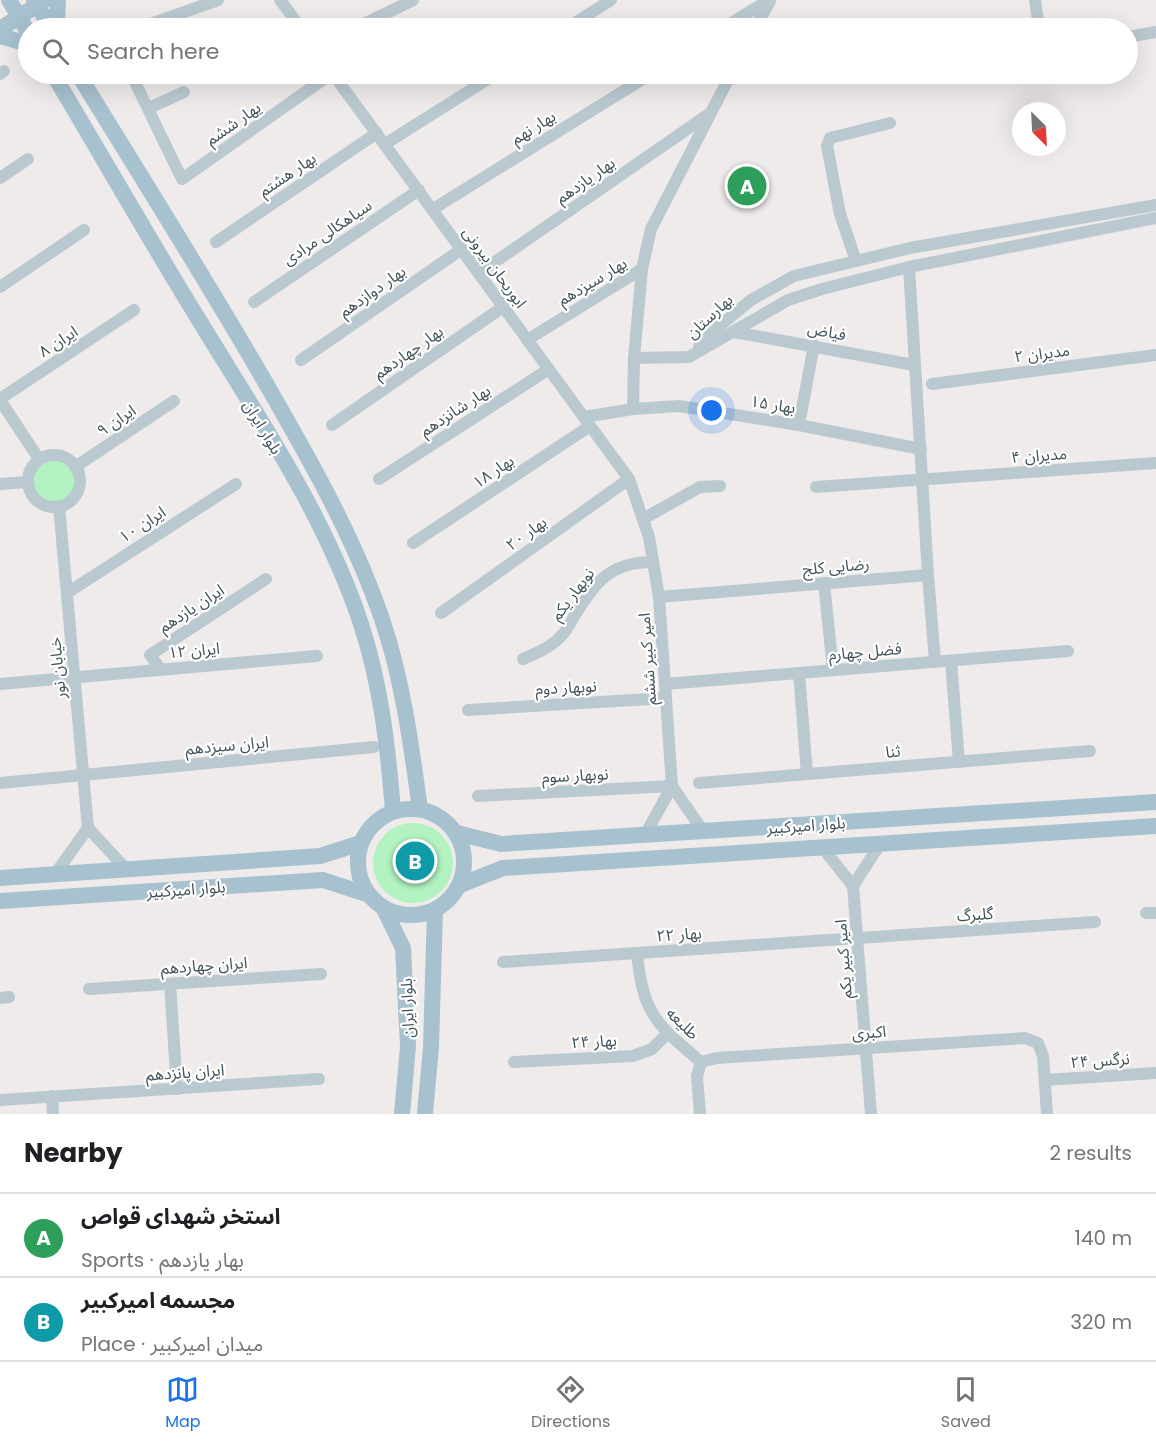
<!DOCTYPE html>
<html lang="en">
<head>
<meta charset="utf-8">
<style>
	body { margin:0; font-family:Poppins,"Noto Sans Arabic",sans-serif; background:#f6f6f6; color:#202124 }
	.compass { position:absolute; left:1012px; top:102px; width:54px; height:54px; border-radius:50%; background:#fff; box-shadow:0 6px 24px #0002; rotate:156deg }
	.you { position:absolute; left:712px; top:411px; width:21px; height:21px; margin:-15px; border:4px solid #fff; border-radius:50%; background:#1a73e8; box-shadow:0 0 0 9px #1a73e833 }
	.badge { display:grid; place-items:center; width:39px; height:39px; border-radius:50%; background:#1a73e8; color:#fff; font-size:20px; font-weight:700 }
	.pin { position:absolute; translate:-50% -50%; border:3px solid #fff; box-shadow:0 2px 6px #0006 }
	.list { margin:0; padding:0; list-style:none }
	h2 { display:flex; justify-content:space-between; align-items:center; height:78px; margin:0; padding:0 24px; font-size:26px }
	h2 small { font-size:20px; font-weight:400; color:#757577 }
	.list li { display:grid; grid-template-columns:39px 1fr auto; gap:18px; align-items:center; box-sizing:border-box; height:84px; padding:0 24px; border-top:2px solid #e0e0e0 }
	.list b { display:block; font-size:22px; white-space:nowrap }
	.list p { margin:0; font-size:20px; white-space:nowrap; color:#757577 }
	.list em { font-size:20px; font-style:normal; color:#757577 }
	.icon { flex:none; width:33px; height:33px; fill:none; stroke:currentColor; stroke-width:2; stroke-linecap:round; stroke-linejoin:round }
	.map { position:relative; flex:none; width:1156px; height:1114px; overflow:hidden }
	.search { position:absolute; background:#fff; box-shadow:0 6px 24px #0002; left:18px; right:18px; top:18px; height:66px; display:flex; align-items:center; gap:15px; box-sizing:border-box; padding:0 21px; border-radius:33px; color:#757577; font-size:22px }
	.sheet { height:246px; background:#fff }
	nav { display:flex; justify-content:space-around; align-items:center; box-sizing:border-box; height:84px; border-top:2px solid #e0e0e0; background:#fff; font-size:16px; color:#757577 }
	nav a { display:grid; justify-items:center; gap:3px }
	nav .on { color:#1a73e8 }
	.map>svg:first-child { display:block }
	.green { fill:#b3f3c2 }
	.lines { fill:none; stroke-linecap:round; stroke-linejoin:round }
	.minor { stroke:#bac9d0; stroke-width:12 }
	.major { stroke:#a7c1ce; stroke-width:16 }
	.labels { text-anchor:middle; stroke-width:4.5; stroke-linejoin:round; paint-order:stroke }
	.street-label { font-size:16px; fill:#42535b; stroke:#fff }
</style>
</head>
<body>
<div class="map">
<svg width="1156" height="1114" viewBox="0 0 1156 1114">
	<rect width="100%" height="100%" fill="#efebeb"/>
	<g class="green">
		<circle cx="54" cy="481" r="26"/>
		<circle cx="413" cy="863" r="40"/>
	</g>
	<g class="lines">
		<g class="minor">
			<path d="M280 0 301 28"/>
			<path d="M1035 0 1039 28"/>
			<path d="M139 28 218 0"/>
			<path d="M356 28 413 0"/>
			<path d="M567 28 611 0"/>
			<path d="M723 28 769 0"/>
			<path d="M755 28 770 1"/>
			<path d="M1128 37 1156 32"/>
			<path d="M0 74 4 71"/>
			<path d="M131 74 182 179 331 74"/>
			<path d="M333 74 629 479 649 537 659 597 672 786 703 831"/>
			<path d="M149 108 184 92"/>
			<path d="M385 144 496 74"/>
			<path d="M0 178 28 159"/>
			<path d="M433 209 651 74"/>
			<path d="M216 242 377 133"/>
			<path d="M856 261 840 214 827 146 830 138 890 123"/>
			<path d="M909 267 928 575"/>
			<path d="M479 273 709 114"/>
			<path d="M0 287 84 230"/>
			<path d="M254 302 419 190"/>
			<path d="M734 332 914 365"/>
			<path d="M527 340 642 269"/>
			<path d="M699 347 718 327 751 300 794 276 910 248 1156 205"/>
			<path d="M634 358 689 357 788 300 822 289 909 267 1156 218"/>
			<path d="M301 360 462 249"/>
			<path d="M932 384 1156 355"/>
			<path d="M0 399 134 310"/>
			<path d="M0 400 39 459"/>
			<path d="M633 409 634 358 642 269 651 229 731 74"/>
			<path d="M584 417 633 409 679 406 799 425 921 449"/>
			<path d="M332 425 503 307"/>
			<path d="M799 425 814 345"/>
			<circle cx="54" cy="481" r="26"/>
			<path d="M75 467 174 401"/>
			<path d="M379 479 549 369"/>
			<path d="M0 484 28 482"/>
			<path d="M816 487 1156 463"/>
			<path d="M59 506 88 828"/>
			<path d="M643 519 700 487 720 486"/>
			<path d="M413 543 590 426"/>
			<path d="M824 583 833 670"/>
			<path d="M67 593 236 484"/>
			<path d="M659 597 928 575 935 662"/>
			<path d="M441 613 629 479"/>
			<path d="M523 659C536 653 552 647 562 635 568 629 572 619 577 612 597 579 613 562 653 562"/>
			<path d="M951 661 959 762"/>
			<path d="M161 670 150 655 266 579"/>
			<path d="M799 673 807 774"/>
			<path d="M0 684 317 656"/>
			<path d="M665 684 1068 651"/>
			<path d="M468 710 666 698"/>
			<path d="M0 783 374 747"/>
			<path d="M699 783 1090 751"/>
			<path d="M478 796 672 786"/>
			<path d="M88 828 127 870"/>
			<path d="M645 835 672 786"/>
			<path d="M822 847 853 886 871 1114"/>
			<path d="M55 874 88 828"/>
			<path d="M853 886 880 844"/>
			<path d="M1146 913H1156"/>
			<path d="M637 953C643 1014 656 1024 701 1062"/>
			<path d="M503 962 1095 922"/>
			<path d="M170 984 177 1089"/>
			<path d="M89 989 321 974"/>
			<path d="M0 998 9 997"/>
			<path d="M514 1062 633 1056 652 1049 667 1034"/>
			<path d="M701 1062 717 1058 1025 1038 1038 1043 1043 1056 1047 1114"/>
			<path d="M1045 1080 1156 1073"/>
			<path d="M52 1096 53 1114"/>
			<path d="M0 1100 319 1079"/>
			<path d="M700 1114 697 1076 701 1062"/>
		</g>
		<g class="major">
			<path d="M9 0 28 32"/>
			<path d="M34 0 51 28"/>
			<path d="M57 28 58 0"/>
			<path d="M0 29 45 0"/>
			<path d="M0 36 28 44"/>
			<path d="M53 74C102 156 149 239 199 320 258 417 325 515 361 624 381 685 388 748 393 811"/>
			<path d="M78 74C142 178 207 281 268 387 311 462 354 537 382 619 403 681 411 744 420 809"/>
			<circle cx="411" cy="862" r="53"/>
			<path d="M457 833 501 844 1156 802"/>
			<path d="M0 878 320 856 361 843"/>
			<path d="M460 885 503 868 1156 826"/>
			<path d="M0 901 323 880 369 895"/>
			<path d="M383 907 403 948 408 1046 402 1114"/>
			<path d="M425 1114 431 1047 435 910"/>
		</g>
	</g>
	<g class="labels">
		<g class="street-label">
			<text transform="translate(233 123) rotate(-35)" y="6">یهار ششم</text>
			<text transform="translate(533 127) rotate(-32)" y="6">بهار نهم</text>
			<text transform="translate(287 174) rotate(-34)" y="6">بهار هشتم</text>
			<text transform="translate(585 180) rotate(-35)" y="6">بهار یازدهم</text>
			<text transform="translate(327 232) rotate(-34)" y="6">سیاهکالی مرادی</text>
			<text transform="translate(495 267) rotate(54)" y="6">ابوریحان بیرونی</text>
			<text transform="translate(592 281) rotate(-31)" y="6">بهار سیزدهم</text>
			<text transform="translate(372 291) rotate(-35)" y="6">بهار دوازدهم</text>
			<text transform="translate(709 316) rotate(-43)" y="6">بهارستان</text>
			<text transform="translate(827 331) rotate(11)" y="6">فیاض</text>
			<text transform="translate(58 341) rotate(-33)" y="6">ایران ۸</text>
			<text transform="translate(408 352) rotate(-35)" y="6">بهار چهاردهم</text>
			<text transform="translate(1042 353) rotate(-7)" y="6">مدیران ۲</text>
			<text transform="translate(773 404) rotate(9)" y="6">بهار ۱۵</text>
			<text transform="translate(455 410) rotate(-33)" y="6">بهار شانزدهم</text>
			<text transform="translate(116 420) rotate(-34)" y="6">ایران ۹</text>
			<text transform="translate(263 427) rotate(59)" y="6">بلوار ایران</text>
			<text transform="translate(1039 455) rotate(-4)" y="6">مدیران ۴</text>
			<text transform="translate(493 471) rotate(-34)" y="6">بهار ۱۸</text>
			<text transform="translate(142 524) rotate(-33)" y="6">ایران ۱۰</text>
			<text transform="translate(526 533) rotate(-36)" y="6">بهار ۲۰</text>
			<text transform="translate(836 566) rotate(-5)" y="6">رضایی کلج</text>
			<text transform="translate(572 594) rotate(-53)" y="6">نوبهار یکم</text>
			<text transform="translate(191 608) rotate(-33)" y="6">ایران یازدهم</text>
			<text transform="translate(194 650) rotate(-5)" y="6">ایران ۱۲</text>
			<text transform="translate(865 651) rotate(-5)" y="6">فضل چهارم</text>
			<text transform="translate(647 659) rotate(-94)" y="6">امیر کبیر ششم</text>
			<text transform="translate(57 668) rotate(-95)" y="6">خیابان نور</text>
			<text transform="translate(566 687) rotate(-3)" y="6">نوبهار دوم</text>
			<text transform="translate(227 745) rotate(-5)" y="6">ایران سیزدهم</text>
			<text transform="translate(893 751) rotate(-5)" y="6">ثنا</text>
			<text transform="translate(575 775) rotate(-3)" y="6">نوبهار سوم</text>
			<text transform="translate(806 825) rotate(-4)" y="6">بلوار امیرکبیر</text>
			<text transform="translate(186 889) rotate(-4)" y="6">بلوار امیرکبیر</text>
			<text transform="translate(975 914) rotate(-4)" y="6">گلبرگ</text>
			<text transform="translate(679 934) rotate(-4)" y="6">بهار ۲۲</text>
			<text transform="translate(843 959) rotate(-94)" y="6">امیر کبیر یکم</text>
			<text transform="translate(204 965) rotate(-4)" y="6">ایران چهاردهم</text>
			<text transform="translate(407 1008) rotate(-92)" y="6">بلوار ایران</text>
			<text transform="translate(683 1023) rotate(44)" y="6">طلیعه</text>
			<text transform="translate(869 1032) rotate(-4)" y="6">اکبری</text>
			<text transform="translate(594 1041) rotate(-3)" y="6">بهار ۲۴</text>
			<text transform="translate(1100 1060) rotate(-4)" y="6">نرگس ۲۴</text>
			<text transform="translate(185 1072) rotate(-4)" y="6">ایران پانزدهم</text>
		</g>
	</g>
</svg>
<svg class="compass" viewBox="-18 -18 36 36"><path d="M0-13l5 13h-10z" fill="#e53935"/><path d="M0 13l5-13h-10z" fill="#757577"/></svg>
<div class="you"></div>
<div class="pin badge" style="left:747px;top:186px;background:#2e9e5b">A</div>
<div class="pin badge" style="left:415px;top:861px;background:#0f9aa8">B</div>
<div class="search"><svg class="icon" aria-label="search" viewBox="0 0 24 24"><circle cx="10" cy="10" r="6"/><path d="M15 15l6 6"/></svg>Search here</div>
</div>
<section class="sheet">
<h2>Nearby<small>2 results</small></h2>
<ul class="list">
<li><span class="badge" style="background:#2e9e5b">A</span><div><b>استخر شهدای قواص</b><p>Sports · بهار یازدهم</p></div><em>140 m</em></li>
<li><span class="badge" style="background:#0f9aa8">B</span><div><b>مجسمه امیرکبیر</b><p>Place · میدان امیرکبیر</p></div><em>320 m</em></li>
</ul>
</section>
<nav>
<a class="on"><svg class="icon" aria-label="map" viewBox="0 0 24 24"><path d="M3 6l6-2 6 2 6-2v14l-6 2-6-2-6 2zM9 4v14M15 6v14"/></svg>Map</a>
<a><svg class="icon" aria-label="directions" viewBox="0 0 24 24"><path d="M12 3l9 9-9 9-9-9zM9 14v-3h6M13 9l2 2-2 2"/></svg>Directions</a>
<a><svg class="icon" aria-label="saved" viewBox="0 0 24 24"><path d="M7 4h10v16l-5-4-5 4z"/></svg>Saved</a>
</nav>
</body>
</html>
